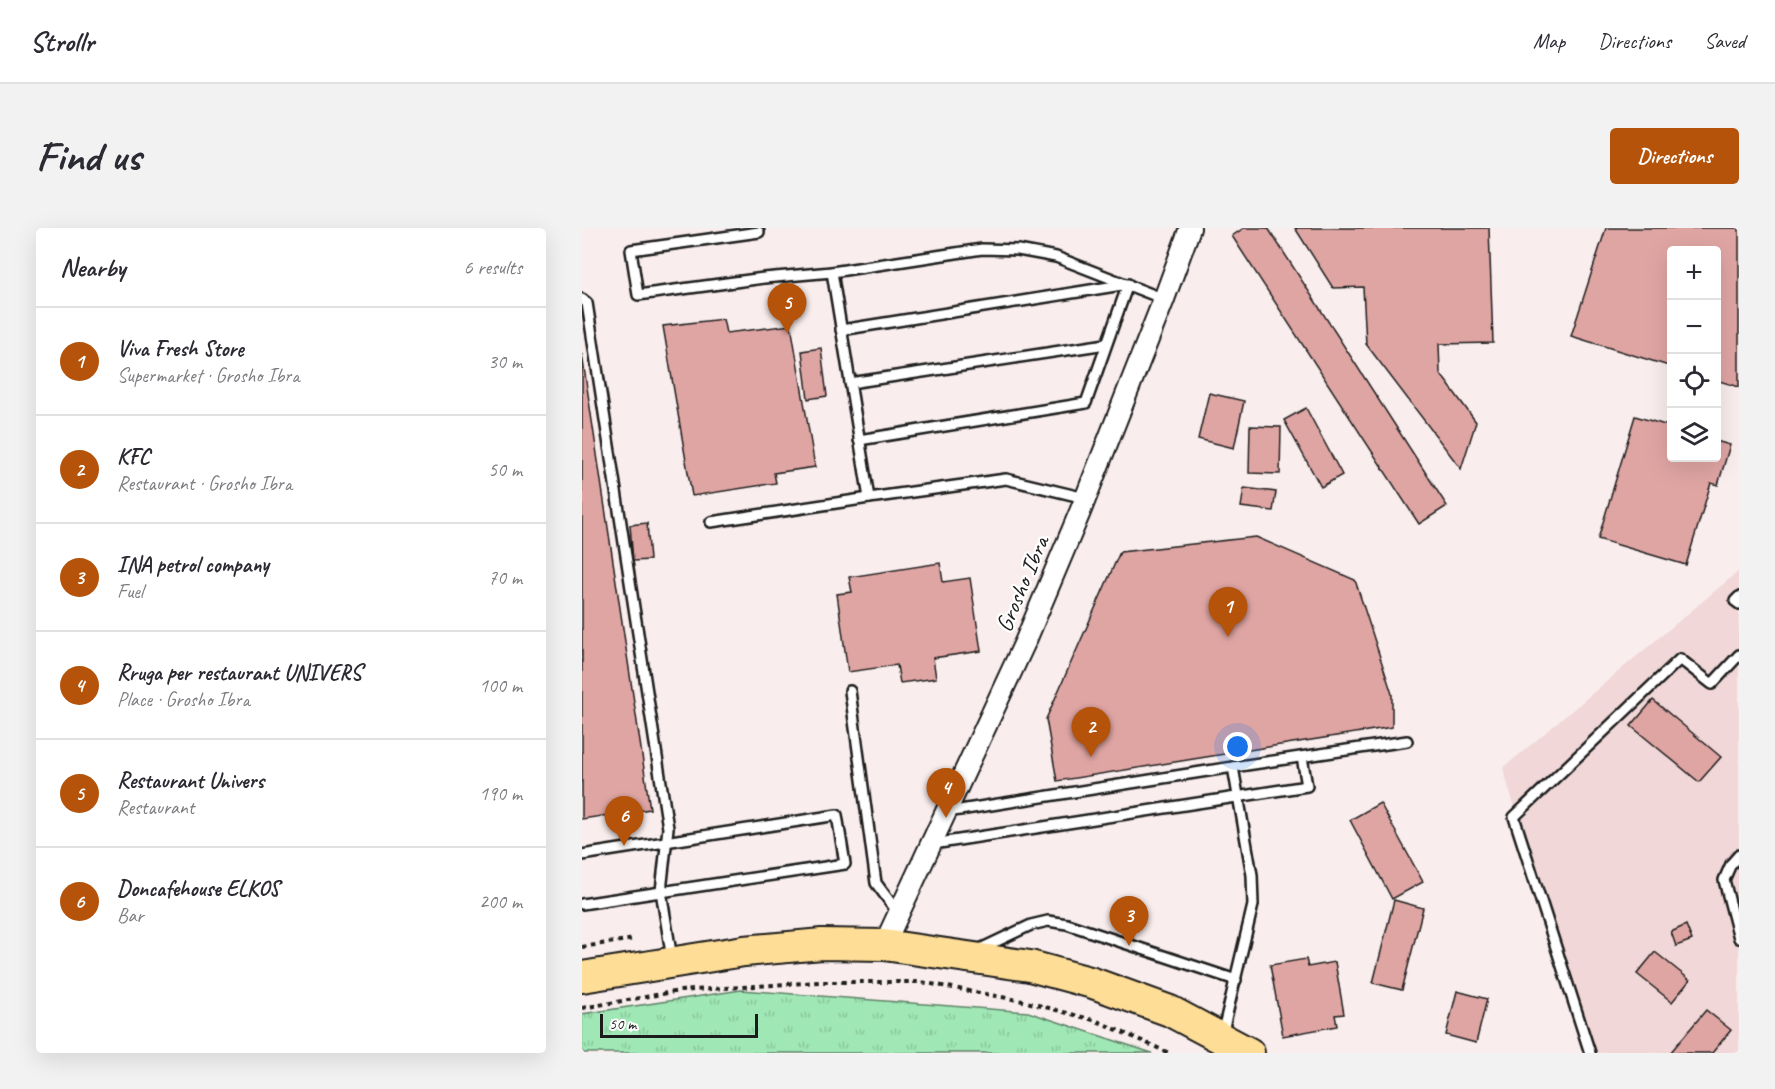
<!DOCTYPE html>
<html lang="en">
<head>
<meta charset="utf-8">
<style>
	body { margin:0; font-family:Caveat,sans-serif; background:#f2f2f3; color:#2b2b33 }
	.controls { position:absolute; right:18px; top:18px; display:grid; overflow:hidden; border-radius:6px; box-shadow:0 6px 24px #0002 }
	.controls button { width:54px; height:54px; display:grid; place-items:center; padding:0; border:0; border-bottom:2px solid #e1e1e2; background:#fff; color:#2b2b33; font:30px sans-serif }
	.scale { position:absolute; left:18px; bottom:15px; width:158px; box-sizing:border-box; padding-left:6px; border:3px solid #1c1c1c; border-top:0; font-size:16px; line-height:21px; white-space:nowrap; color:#1c1c1c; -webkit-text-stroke:4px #fff; paint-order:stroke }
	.you { position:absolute; left:656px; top:519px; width:21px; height:21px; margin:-15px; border:4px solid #fff; border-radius:50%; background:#1a73e8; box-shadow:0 0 0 9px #1a73e833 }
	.badge { display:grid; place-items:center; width:39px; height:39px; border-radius:50%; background:#b45309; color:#fff; font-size:20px; font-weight:700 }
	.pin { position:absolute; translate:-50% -50px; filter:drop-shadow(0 2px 3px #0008) }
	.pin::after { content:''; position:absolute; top:32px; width:21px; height:18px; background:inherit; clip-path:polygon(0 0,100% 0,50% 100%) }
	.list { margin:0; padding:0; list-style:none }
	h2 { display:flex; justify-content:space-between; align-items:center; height:78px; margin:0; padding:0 24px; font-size:26px }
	h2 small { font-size:20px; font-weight:400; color:#7c7c81 }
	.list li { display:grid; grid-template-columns:39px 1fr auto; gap:18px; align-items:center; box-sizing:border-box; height:108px; padding:0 24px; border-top:2px solid #e1e1e2 }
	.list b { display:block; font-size:22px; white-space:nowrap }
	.list p { margin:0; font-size:20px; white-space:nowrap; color:#7c7c81 }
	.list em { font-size:20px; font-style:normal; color:#7c7c81 }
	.icon { flex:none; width:33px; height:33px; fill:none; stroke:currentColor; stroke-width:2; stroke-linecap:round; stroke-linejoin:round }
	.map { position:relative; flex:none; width:1157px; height:825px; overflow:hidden; border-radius:6px }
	header { display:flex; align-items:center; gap:36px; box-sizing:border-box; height:84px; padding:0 30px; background:#fff; border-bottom:2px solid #e1e1e2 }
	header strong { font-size:28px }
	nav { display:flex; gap:33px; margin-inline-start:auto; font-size:21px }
	.intro { display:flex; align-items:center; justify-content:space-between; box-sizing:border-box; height:144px; padding:0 36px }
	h1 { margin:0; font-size:42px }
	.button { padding:15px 27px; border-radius:6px; background:#b45309; color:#fff; font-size:21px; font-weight:700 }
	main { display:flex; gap:36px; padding:0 36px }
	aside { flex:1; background:#fff; border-radius:6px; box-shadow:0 6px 24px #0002 }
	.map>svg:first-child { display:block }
	.built { fill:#f1d7d7 }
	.grass { fill:url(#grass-tufts); stroke:#5e8268; stroke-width:1.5 }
	.building { fill:#dfa5a3; stroke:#1c1c1c; stroke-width:1.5 }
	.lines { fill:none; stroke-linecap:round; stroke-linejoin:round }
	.lane-casing { stroke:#1c1c1c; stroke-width:14 }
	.street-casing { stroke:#1c1c1c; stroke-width:24 }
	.primary-casing { stroke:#1c1c1c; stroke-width:34 }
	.path { stroke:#1c1c1c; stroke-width:4; stroke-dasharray:4.5 4.5; stroke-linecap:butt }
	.lane { stroke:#fff; stroke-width:9 }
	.street { stroke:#fff; stroke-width:20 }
	.primary { stroke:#fedd96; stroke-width:30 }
	.labels { text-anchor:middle; stroke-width:4.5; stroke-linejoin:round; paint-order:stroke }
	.street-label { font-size:24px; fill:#1c1c1c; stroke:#fff }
</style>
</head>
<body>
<header>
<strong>Strollr</strong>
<nav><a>Map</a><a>Directions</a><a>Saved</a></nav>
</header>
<div class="intro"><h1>Find us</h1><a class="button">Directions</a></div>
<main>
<aside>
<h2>Nearby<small>6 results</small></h2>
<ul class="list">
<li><span class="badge">1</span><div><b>Viva Fresh Store</b><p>Supermarket · Grosho Ibra</p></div><em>30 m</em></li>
<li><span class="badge">2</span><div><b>KFC</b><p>Restaurant · Grosho Ibra</p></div><em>50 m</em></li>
<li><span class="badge">3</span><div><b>INA petrol company</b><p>Fuel</p></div><em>70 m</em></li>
<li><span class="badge">4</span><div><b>Rruga per restaurant UNIVERS</b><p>Place · Grosho Ibra</p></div><em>100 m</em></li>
<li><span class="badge">5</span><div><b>Restaurant Univers</b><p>Restaurant</p></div><em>190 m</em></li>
<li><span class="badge">6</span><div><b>Doncafehouse ELKOS</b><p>Bar</p></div><em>200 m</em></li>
</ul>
</aside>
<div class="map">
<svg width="1157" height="825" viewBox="0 0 1157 825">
	<defs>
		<pattern id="grass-tufts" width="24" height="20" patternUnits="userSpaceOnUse" patternTransform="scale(1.5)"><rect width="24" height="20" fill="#9fe7b4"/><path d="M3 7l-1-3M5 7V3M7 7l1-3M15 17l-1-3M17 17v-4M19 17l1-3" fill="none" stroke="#88c69a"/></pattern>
	</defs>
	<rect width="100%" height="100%" fill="#f9eded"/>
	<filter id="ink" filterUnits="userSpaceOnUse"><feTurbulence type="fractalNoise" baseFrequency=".0167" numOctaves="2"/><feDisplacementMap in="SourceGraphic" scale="12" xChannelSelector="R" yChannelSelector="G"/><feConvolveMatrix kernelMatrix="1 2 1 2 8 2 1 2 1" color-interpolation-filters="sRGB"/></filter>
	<g filter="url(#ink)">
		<path class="built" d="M1157 343V825H1005L921 540Z"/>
		<path class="grass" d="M159 762 446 784 570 825H0V786Z"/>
		<g class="building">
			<path d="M662 0H686L865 278 837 296 650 8Z"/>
			<path d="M713 0H907L911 115 857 116 858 145 894 194 879 241 784 116 781 59 751 60Z"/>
			<path d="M1024 0H1157V159L1134 152V22H1090V139L989 108Z"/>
			<path d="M141 91 144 105 209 97 233 239 192 245 194 255 110 268 81 98Z"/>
			<path d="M239 120 245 168 226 171 220 123Z"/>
			<path d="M0 126 68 581 0 591Z"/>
			<path d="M627 165 662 173 652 220 616 211Z"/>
			<path d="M724 180 760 247 739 259 702 192Z"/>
			<path d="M1053 188 1090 199V230H1134V213L1148 217 1136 257 1129 255 1104 337 1016 311Z"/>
			<path d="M668 198 699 199 698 246 667 245Z"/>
			<path d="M662 260 694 264 691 283 659 279Z"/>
			<path d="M65 295 68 332 51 333 48 297Z"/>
			<path d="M674 309 773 352 810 466V499L475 553 464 491 538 324Z"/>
			<path d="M358 335 361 354 388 350 399 423 351 430 354 450 318 455 315 437 266 444 255 366 270 364 267 349Z"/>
			<path d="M1071 472 1139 529 1117 554 1049 498Z"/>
			<path d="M798 575 841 654 810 671 768 592Z"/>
			<path d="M812 672 841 680 820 762 791 755Z"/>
			<path d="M1104 697 1110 712 1094 718 1089 704Z"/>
			<path d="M1073 724 1108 752 1090 774 1055 746Z"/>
			<path d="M724 731 726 739 753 734 762 786 753 787 755 798 701 808 688 737Z"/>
			<path d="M875 763 905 771 894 815 864 807Z"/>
			<path d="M1124 782 1149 802 1130 825H1088Z"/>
		</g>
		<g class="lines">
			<g class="lane-casing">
				<g id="lane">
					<path d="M177 4 49 22 56 67 182 50 250 44 287 270 424 251 503 270"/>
					<path d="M250 44 400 21 436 22 474 29 582 71"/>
					<path d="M0 71 5 75 86 600 79 663 90 731"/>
					<path d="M259 102 546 56 504 175 277 212"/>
					<path d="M268 155 524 116"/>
					<path d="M129 294 287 270"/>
					<path d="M1157 369 1153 373 1157 376"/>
					<path d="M268 463 294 655 317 686"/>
					<path d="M651 539 825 513"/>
					<path d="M365 584 651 539 670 647 671 677 640 807"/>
					<path d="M351 616 725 558 720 529"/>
					<path d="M0 627 255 587 263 636 0 676"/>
					<path d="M1157 627 1149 636 1142 652 1157 710"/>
					<path d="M396 722 449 697 466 693 485 696 654 752"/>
					<path d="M1008 825 932 589 1098 431 1130 456 1157 427"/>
				</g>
			</g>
			<g class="street-casing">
				<path id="street" d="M302 717 444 412 498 284 582 71 608 0"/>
			</g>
			<g class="primary-casing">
				<path id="primary" d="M0 749 162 723 240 716 302 717 448 738 511 755 588 783 667 825"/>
			</g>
			<g class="path">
				<path d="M0 719 52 711"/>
				<path d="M0 780 97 763 237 754H339L441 773 515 793 587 825"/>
			</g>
			<use href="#lane" class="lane"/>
			<use href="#street" class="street"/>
			<use href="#primary" class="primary"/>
		</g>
	</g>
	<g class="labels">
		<g class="street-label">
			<text transform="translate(440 356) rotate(-67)" y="8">Grosho Ibra</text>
		</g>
	</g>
</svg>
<div class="controls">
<button>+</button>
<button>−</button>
<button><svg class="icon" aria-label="locate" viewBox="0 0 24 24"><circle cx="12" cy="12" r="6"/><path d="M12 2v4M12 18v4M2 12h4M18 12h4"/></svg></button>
<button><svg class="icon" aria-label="layers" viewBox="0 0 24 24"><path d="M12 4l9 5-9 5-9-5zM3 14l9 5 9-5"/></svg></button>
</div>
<div class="scale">50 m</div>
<div class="you"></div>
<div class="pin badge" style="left:646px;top:409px">1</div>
<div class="pin badge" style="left:509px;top:529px">2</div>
<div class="pin badge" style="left:547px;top:718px">3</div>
<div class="pin badge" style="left:364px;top:590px">4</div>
<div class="pin badge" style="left:205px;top:105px">5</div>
<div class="pin badge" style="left:42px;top:618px">6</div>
</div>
</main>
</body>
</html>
